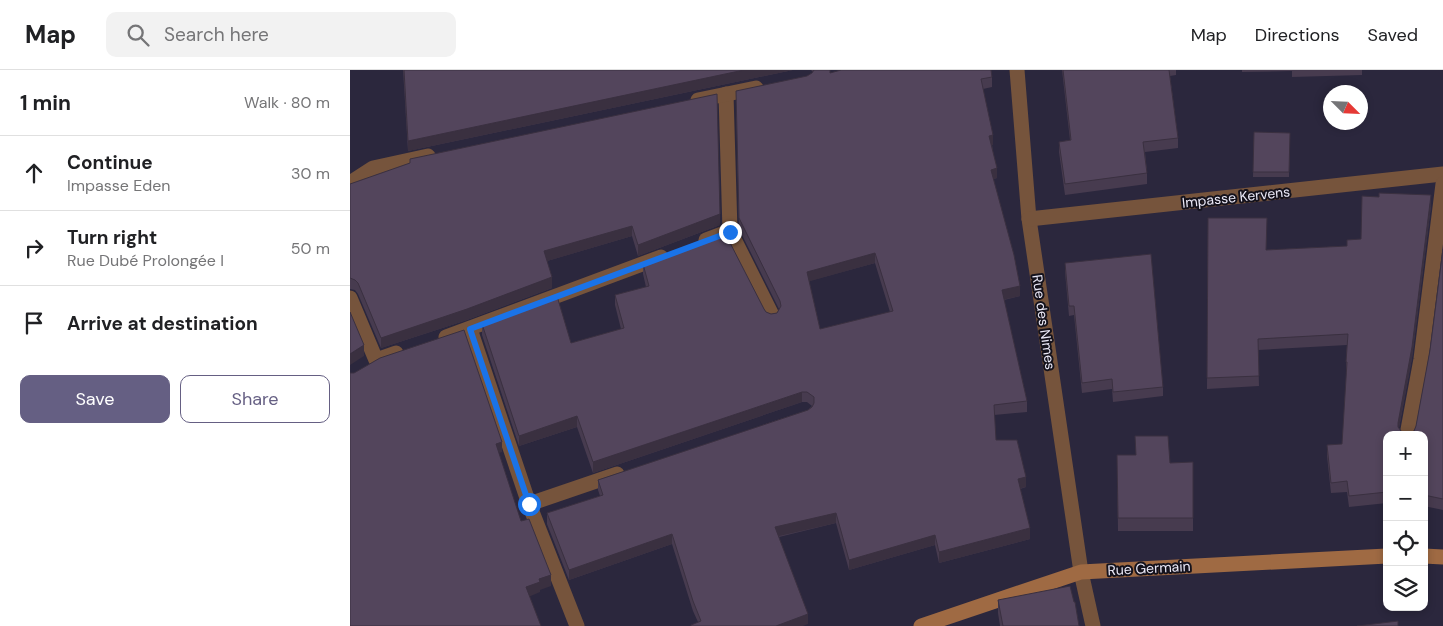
<!DOCTYPE html>
<html lang="en">
<head>
<meta charset="utf-8">
<style>
	body { margin:0; font-family:"DM Sans",sans-serif; background:#f2f2f2; color:#202124 }
	.controls { position:absolute; right:15px; bottom:15px; display:grid; overflow:hidden; border-radius:10px; box-shadow:0 2px 8px #0003 }
	.controls button { width:45px; height:45px; display:grid; place-items:center; padding:0; border:0; border-bottom:1px solid #e0e0e0; background:#fff; color:#202124; font:25px sans-serif }
	.compass { position:absolute; left:973px; top:15px; width:45px; height:45px; border-radius:50%; background:#fff; box-shadow:0 2px 8px #0003; rotate:114deg }
	.stop { position:absolute; width:15px; height:15px; margin:-11px; border:4px solid #1a73e8; border-radius:50%; background:#fff }
	.stop.end { background:#1a73e8; border-color:#fff; box-shadow:0 1px 5px #0008 }
	.list { margin:0; padding:0; list-style:none }
	h2 { display:flex; justify-content:space-between; align-items:center; height:65px; margin:0; padding:0 20px; font-size:21px }
	h2 small { font-size:16px; font-weight:400; color:#757577 }
	.list li { display:grid; grid-template-columns:32px 1fr auto; gap:15px; align-items:center; box-sizing:border-box; height:75px; padding:0 20px; border-top:1px solid #e0e0e0 }
	.list b { display:block; font-size:19px; white-space:nowrap }
	.list p { margin:0; font-size:16px; white-space:nowrap; color:#757577 }
	.list em { font-size:16px; font-style:normal; color:#757577 }
	.actions { display:flex; gap:10px; padding:15px 20px }
	.actions a { flex:1; padding:11px 0; border:1px solid #655f83; border-radius:10px; text-align:center; font-size:18px; color:#655f83 }
	.actions .main { background:#655f83; color:#fff }
	.icon { flex:none; width:28px; height:28px; fill:none; stroke:currentColor; stroke-width:2; stroke-linecap:round; stroke-linejoin:round }
	.map { position:relative; flex:none; width:1093px; height:556px; overflow:hidden }
	header { display:flex; align-items:center; gap:30px; box-sizing:border-box; height:70px; padding:0 25px; background:#fff; border-bottom:1px solid #e0e0e0 }
	header strong { font-size:24px }
	nav { display:flex; gap:28px; margin-inline-start:auto; font-size:18px }
	.search { width:350px; height:45px; background:#f2f2f2; display:flex; align-items:center; gap:12px; box-sizing:border-box; padding:0 18px; border-radius:10px; color:#757577; font-size:19px }
	main { display:flex }
	aside { flex:1; background:#fff }
	.map>svg:first-child { display:block }
	.lines { fill:none; stroke-linecap:round; stroke-linejoin:round }
	.lane { stroke:#76543c; stroke-width:15 }
	.street { stroke:#76543c; stroke-width:15 }
	.secondary { stroke:#9f6a43; stroke-width:15 }
	.wall { fill:#473b4f; fill-rule:evenodd }
	.shaded-wall { fill:#3a3040 }
	.building { fill:#53455c; stroke:#3a3040; fill-rule:evenodd }
	.route { stroke:#1a73e8; stroke-width:6 }
	.labels { text-anchor:middle; stroke-width:4; stroke-linejoin:round; paint-order:stroke }
	.street-label { font-size:14px; fill:#ebe9f7; stroke:#14121c }
</style>
</head>
<body>
<header>
<strong>Map</strong>
<div class="search"><svg class="icon" aria-label="search" viewBox="0 0 24 24"><circle cx="10" cy="10" r="6"/><path d="M15 15l6 6"/></svg>Search here</div>
<nav><a>Map</a><a>Directions</a><a>Saved</a></nav>
</header>
<main>
<aside>
<h2>1 min<small>Walk · 80 m</small></h2>
<ul class="list">
<li><svg class="icon" aria-label="ahead" viewBox="0 0 24 24"><path d="M12 20V5M6 11l6-6 6 6"/></svg><div><b>Continue</b><p>Impasse Eden</p></div><em>30 m</em></li>
<li><svg class="icon" aria-label="right" viewBox="0 0 24 24"><path d="M7 20v-9h11M14 6l5 5-5 5"/></svg><div><b>Turn right</b><p>Rue Dubé Prolongée I</p></div><em>50 m</em></li>
<li><svg class="icon" aria-label="arrive" viewBox="0 0 24 24"><path d="M6 21V4h12l-3 4 3 4H6"/></svg><div><b>Arrive at destination</b></div></li>
</ul>
<div class="actions"><a class="main">Save</a><a>Share</a></div>
</aside>
<div class="map">
<svg width="1093" height="556" viewBox="0 0 1093 556">
	<rect width="100%" height="100%" fill="#2b273d"/>
	<g class="lines">
		<g class="lane">
			<path d="M376 24 380 161 422 245"/>
			<path d="M348 30 406 18"/>
			<path d="M0 113 23 98 78 86"/>
			<path d="M179 434 267 404"/>
		</g>
		<g class="street">
			<path d="M667 0 679 149 731 502 743 556"/>
			<path d="M679 149 1093 104"/>
			<path d="M356 170 380 161"/>
			<path d="M0 228 26 290 46 283"/>
			<path d="M120 259 179 434 227 556"/>
			<path d="M96 267 311 187"/>
			<path d="M1057 365 1071 289 1093 114"/>
		</g>
		<g class="secondary">
			<path d="M1074 486 1093 487"/>
			<path d="M571 556 731 502 1037 486"/>
		</g>
	</g>
	<g class="wall">
		<path d="M53 0H443L58 81Z"/>
		<path d="M461 0H480V3L642 7V17L633 19 643 75H642L647 108 643 109 670 226 654 230 677 331V342L644 345 646 370 676 417 670 419 680 469 589 493 585 475 499 500 486 453 429 467 458 554 348 552 343 541 322 474 219 510 197 454V443L250 426 248 420V410L458 340 462 336 457 332H452L243 403 227 357 169 376 132 265V254L221 273 271 259 265 235V225L296 217 293 204V194L414 239 416 242 421 244 427 243 429 239 389 159 386 31 457 6 462 3 463 2ZM525 193 540 242 470 259 459 211Z"/>
		<path d="M712 0H826V5L820 6 828 68V78L795 82 797 103V114L715 125 709 82V72L720 70Z"/>
		<path d="M892 0H1012V5L942 7V1L892 2Z"/>
		<path d="M904 62 940 63 939 107H903Z"/>
		<path d="M0 114 370 155 288 186 282 166 197 191 202 218 117 250 31 278 8 224 5 220 0 219Z"/>
		<path d="M1081 136 1062 288 1049 358 1051 361 1055 364 1060 363 1064 361 1066 356 1080 280 1093 179V440L1074 436V365H1037V433L999 437 997 422 981 423 977 386V375L992 374 997 303H996V292L997 275 908 280 909 316 857 319 858 148 916 180 997 176Z"/>
		<path d="M715 193 813 317V326L763 332 762 319 732 323 724 245 719 246 715 202Z"/>
		<path d="M767 385 820 393 843 392V461H768Z"/>
		<path d="M648 530 729 556H650L648 543Z"/>
	</g>
	<g class="shaded-wall">
		<path d="M394 0H443L58 81V71Z"/>
		<path d="M643 65V75L639 76V66Z"/>
		<path d="M647 98V108L641 110V100Z"/>
		<path d="M1081 125V136L1062 288 1048 363V353Z"/>
		<path d="M370 144V155L288 186V175Z"/>
		<path d="M282 156V166L194 192V181Z"/>
		<path d="M525 183V193L457 212V202Z"/>
		<path d="M202 207V218L117 250 31 278V268Z"/>
		<path d="M670 216V226L652 230V220Z"/>
		<path d="M14 275V286L0 295V284Z"/>
		<path d="M452 322V332L243 403V392Z"/>
		<path d="M227 346V357L169 376V366Z"/>
		<path d="M152 372V382L146 384V374Z"/>
		<path d="M676 407V417L668 419V409Z"/>
		<path d="M486 443V453L425 467V457Z"/>
		<path d="M680 458V469L589 493V482Z"/>
		<path d="M322 464V474L219 510V500Z"/>
		<path d="M585 465V475L499 500V490Z"/>
		<path d="M201 505V516L190 520V522L176 528V517L189 509Z"/>
		<path d="M458 544V554L453 556H426Z"/>
	</g>
	<g class="building">
		<path d="M54 0H394L58 71Z"/>
		<path d="M464 0H480V3L491 0H641L642 7 631 9 643 65 639 66 647 98 641 100 664 185 670 216 652 220 677 331 644 335 646 370H667L676 407 668 409 680 458 589 482 585 465 499 490 486 443 425 457 458 544 426 556H341V555L351 551 343 531 322 464 219 500 197 443 253 425 248 410 458 340 462 337 464 333V327L457 322H452L243 392 227 346 169 366 132 254 207 226 221 273 274 258 265 225 299 216 293 194 375 163 414 239 416 242 421 244 427 243 431 236 430 231 389 148 386 21 457 6 462 3ZM525 183 543 241 470 259 457 202Z"/>
		<path d="M713 0H819L828 68 793 72 797 103 715 114 709 72 721 70Z"/>
		<path d="M367 24 370 144 288 175 282 156 194 181 202 207 117 239 31 268 8 213 5 210 0 208V114L60 93V89Z"/>
		<path d="M904 62 940 63 939 102H903Z"/>
		<path d="M1029 123 1081 125 1062 277 1048 353V357L1051 361 1055 364 1060 363 1064 361 1066 356 1080 280 1093 179V429L1074 425V365H1037V422L999 426 997 411 981 413 977 375 992 374 997 292H996L998 264 908 269 909 306 857 308 858 148H917L916 180 997 176V170L1011 169 1012 126 1029 127Z"/>
		<path d="M801 184 813 317 763 322 762 309 732 313 724 236H719L715 193Z"/>
		<path d="M0 242 14 275 0 284Z"/>
		<path d="M114 260 152 372 146 374 171 451 179 449 201 505 189 509 190 512 176 517 191 556H0V303H4L30 288Z"/>
		<path d="M785 366H818L820 393 843 392V448H768L767 385H786Z"/>
		<path d="M720 516 724 532H725L729 556H653L648 530Z"/>
		<path d="M1048 551V556H1007Z"/>
	</g>
	<g class="lines">
		<path class="route" d="M179 434 120 259 380 162"/>
	</g>
	<g class="labels">
		<g class="street-label">
			<text transform="translate(886 127) rotate(-6)" y="5">Impasse Kervens</text>
			<text transform="translate(694 252) rotate(82)" y="5">Rue des Nimes</text>
			<text transform="translate(799 498) rotate(-3)" y="5">Rue Germain</text>
		</g>
	</g>
</svg>
<div class="controls">
<button>+</button>
<button>−</button>
<button><svg class="icon" aria-label="locate" viewBox="0 0 24 24"><circle cx="12" cy="12" r="6"/><path d="M12 2v4M12 18v4M2 12h4M18 12h4"/></svg></button>
<button><svg class="icon" aria-label="layers" viewBox="0 0 24 24"><path d="M12 4l9 5-9 5-9-5zM3 14l9 5 9-5"/></svg></button>
</div>
<svg class="compass" viewBox="-18 -18 36 36"><path d="M0-13l5 13h-10z" fill="#e53935"/><path d="M0 13l5-13h-10z" fill="#757577"/></svg>
<div class="stop" style="left:179px;top:434px"></div>
<div class="stop end" style="left:380px;top:162px"></div>
</div>
</main>
</body>
</html>
